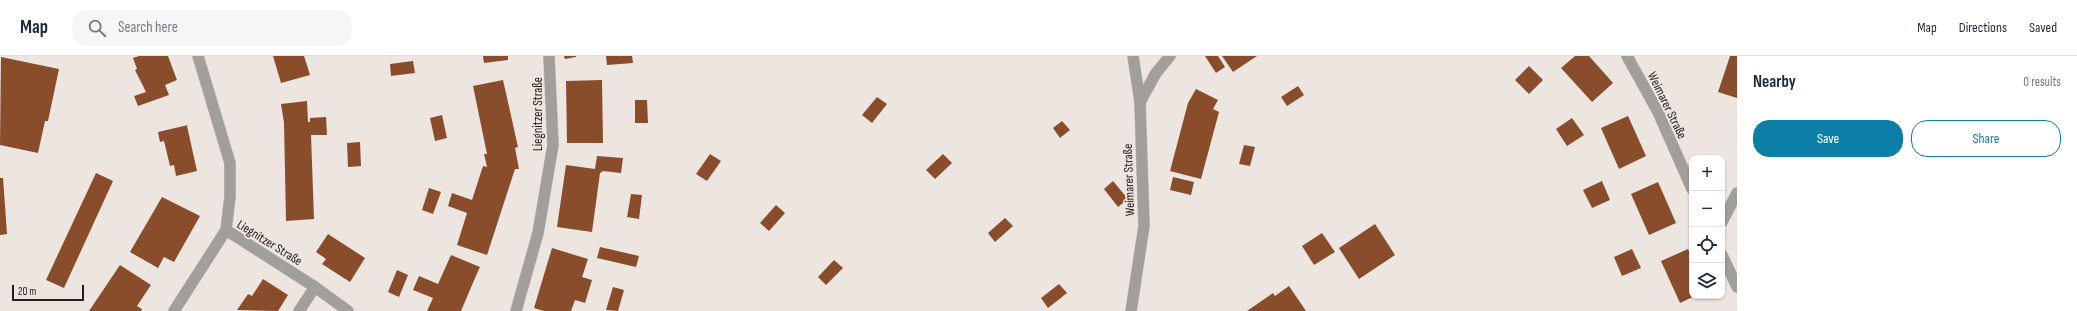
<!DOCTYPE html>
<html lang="en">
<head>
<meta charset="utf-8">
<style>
	body { margin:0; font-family:"Sofia Sans Condensed",sans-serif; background:#f6f6f7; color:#1f2937 }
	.controls { position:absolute; right:12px; bottom:12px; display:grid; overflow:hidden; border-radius:8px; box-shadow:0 1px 3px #0004 }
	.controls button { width:36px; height:36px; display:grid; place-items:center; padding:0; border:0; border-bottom:1px solid #e0e1e3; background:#fff; color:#1f2937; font:20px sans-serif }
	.scale { position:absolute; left:12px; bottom:10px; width:72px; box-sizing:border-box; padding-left:4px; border:2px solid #201d1c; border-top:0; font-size:11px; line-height:14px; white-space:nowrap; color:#201d1c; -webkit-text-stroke:3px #ede5e0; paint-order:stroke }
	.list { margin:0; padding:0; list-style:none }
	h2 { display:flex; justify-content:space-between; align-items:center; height:52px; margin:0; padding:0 16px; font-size:17px }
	h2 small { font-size:13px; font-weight:400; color:#747a83 }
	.actions { display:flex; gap:8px; padding:12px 16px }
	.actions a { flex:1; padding:9px 0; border:1px solid #0c7fa7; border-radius:16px; text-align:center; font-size:14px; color:#0c7fa7 }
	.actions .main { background:#0c7fa7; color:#fff }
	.icon { flex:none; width:22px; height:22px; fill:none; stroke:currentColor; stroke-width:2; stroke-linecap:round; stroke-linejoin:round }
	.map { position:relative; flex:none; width:1737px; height:255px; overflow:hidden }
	header { display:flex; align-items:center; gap:24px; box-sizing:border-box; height:56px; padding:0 20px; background:#fff; border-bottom:1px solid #e0e1e3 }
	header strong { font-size:19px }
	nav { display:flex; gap:22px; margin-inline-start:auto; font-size:14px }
	.search { width:280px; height:36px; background:#f6f6f7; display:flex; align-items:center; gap:10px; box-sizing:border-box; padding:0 14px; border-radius:16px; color:#747a83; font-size:15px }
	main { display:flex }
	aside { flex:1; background:#fff }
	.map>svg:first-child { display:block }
	.building { fill:#894d2b }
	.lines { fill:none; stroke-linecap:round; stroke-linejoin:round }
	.minor-casing { stroke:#c8c1bd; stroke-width:12 }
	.minor { stroke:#a29e9c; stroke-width:11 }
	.labels { text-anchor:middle; stroke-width:4; stroke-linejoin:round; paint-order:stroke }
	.street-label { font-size:13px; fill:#201d1c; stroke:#ede5e0 }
</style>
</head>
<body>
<header>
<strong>Map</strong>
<div class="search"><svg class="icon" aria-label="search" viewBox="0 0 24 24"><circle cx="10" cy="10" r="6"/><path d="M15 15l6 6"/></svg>Search here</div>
<nav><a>Map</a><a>Directions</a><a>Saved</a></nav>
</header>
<main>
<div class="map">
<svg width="1737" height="255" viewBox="0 0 1737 255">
	<rect width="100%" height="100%" fill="#ede5e0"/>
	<g class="building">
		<path d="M139 0H168L177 24 165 29 169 39 138 50 134 40 146 36 135 14 137 13 133 2Z"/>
		<path d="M273 0H304L310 19 281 27Z"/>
		<path d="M483 0H508V4L484 7Z"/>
		<path d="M564 0H576V1L565 3Z"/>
		<path d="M606 0H632L633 7 607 9Z"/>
		<path d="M1205 0H1218L1225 11 1216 17Z"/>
		<path d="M1222 0H1257L1233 16Z"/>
		<path d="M1575 0H1589L1613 27 1592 46 1561 12Z"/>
		<path d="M1730 0H1737V42L1718 36Z"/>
		<path d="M1 1 59 13 48 65H45L38 97 0 89Z"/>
		<path d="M413 5 415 17 391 20 390 8Z"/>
		<path d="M1529 10 1543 24 1529 38 1515 24Z"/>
		<path d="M503 24 518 91 515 92 519 113H515L487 199 457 189 467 157 448 150 452 137 472 144 483 110 487 111 484 98H487L473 30Z"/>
		<path d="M602 24 603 87H567L566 25Z"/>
		<path d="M1298 30 1304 39 1287 50 1281 41Z"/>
		<path d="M1196 33 1218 44 1213 53 1219 56 1201 123 1170 115 1188 47Z"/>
		<path d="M877 41 887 48 872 67 862 59Z"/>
		<path d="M635 44H647L648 67H635Z"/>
		<path d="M307 45 308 66H310V62L326 61 327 79H311L314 163 286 165 284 67 281 48Z"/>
		<path d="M442 59 447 82 435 85 430 62Z"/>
		<path d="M1628 60 1646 100 1619 113 1601 72Z"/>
		<path d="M1572 62 1584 79 1567 90 1556 73Z"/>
		<path d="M1062 65 1070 74 1060 82 1053 72Z"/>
		<path d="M188 69 187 70 197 115 176 120 174 109 170 110 164 85 160 86 158 76Z"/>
		<path d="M360 86 361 110 348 111 347 87Z"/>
		<path d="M1244 89 1255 91 1250 110 1239 108Z"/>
		<path d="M710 98 721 105 707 125 696 118Z"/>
		<path d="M943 98 952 107 935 123 926 114Z"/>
		<path d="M597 100 623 102 621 117 603 115 600 117 592 176 557 171 566 109 595 113Z"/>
		<path d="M96 117 113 125 64 232 46 224Z"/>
		<path d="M1173 121 1194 126 1191 139 1170 134Z"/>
		<path d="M0 122H3L7 178 0 179Z"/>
		<path d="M1113 125 1128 143 1118 151 1104 133Z"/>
		<path d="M1602 125 1610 144 1592 152 1583 134Z"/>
		<path d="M1658 126 1676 167 1649 179 1631 138Z"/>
		<path d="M429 132 441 136 433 158 422 154Z"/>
		<path d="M631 138 642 139 639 163 627 161Z"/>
		<path d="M162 141 200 160 174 206 164 201 158 212 130 196Z"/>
		<path d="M776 149 785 157 769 175 760 167Z"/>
		<path d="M1005 162 1013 170 995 186 988 177Z"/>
		<path d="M1375 168 1395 199 1359 223 1339 192Z"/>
		<path d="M1322 177 1335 196 1314 209 1302 190Z"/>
		<path d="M328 178 365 202 350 226 322 208 326 203 316 196Z"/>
		<path d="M600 191 639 200 636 211 597 202Z"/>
		<path d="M552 192 588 203 582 221 592 224 585 247 575 244 571 255H544L534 252Z"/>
		<path d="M1632 193 1641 212 1622 220 1614 201Z"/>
		<path d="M1688 193 1692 201V240H1695L1680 247 1661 205Z"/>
		<path d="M451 199 480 211 475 222 461 255H427L433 242 413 234 419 220 438 228Z"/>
		<path d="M834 204 843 212 826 229 818 221Z"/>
		<path d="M120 209 151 229 137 250 142 253 141 255H89Z"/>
		<path d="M397 214 408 219 399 241 388 236Z"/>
		<path d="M263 223 288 239 278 255 237 254 248 238 252 240Z"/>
		<path d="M1059 228 1067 237 1048 252 1041 242Z"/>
		<path d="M1289 230 1306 255H1247L1273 237 1275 240Z"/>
		<path d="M613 231 624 234 618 255 606 254Z"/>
	</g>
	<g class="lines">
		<g class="minor-casing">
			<g id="minor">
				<path d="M1627 0 1658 56 1692 133"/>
				<path d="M1140 46 1156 17 1170 0"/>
				<path d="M1722 166 1737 137"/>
				<path d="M226 174 315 231 348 255"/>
				<path d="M1722 199 1737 231"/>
				<path d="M174 255 226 174 230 141V107L198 0"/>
				<path d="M299 255 315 231"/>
				<path d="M516 255 538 177 553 89 549 0"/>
				<path d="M1131 255 1144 170 1140 46 1133 0"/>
			</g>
		</g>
		<use href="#minor" class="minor"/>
	</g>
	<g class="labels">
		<g class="street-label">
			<text transform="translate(1668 49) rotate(64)" y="5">Weimarer Straße</text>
			<text transform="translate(537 58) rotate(-90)" y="5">Liegnitzer Straße</text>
			<text transform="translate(1128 124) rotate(-92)" y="5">Weimarer Straße</text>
			<text transform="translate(270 186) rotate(32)" y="5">Liegnitzer Straße</text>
		</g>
	</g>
</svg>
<div class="controls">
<button>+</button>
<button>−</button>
<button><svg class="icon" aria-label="locate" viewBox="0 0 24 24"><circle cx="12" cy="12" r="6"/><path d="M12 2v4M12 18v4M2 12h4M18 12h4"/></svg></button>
<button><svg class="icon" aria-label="layers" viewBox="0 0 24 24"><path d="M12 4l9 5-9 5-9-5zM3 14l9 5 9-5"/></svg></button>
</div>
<div class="scale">20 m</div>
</div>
<aside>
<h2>Nearby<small>0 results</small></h2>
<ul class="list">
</ul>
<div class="actions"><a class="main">Save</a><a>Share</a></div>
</aside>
</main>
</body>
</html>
